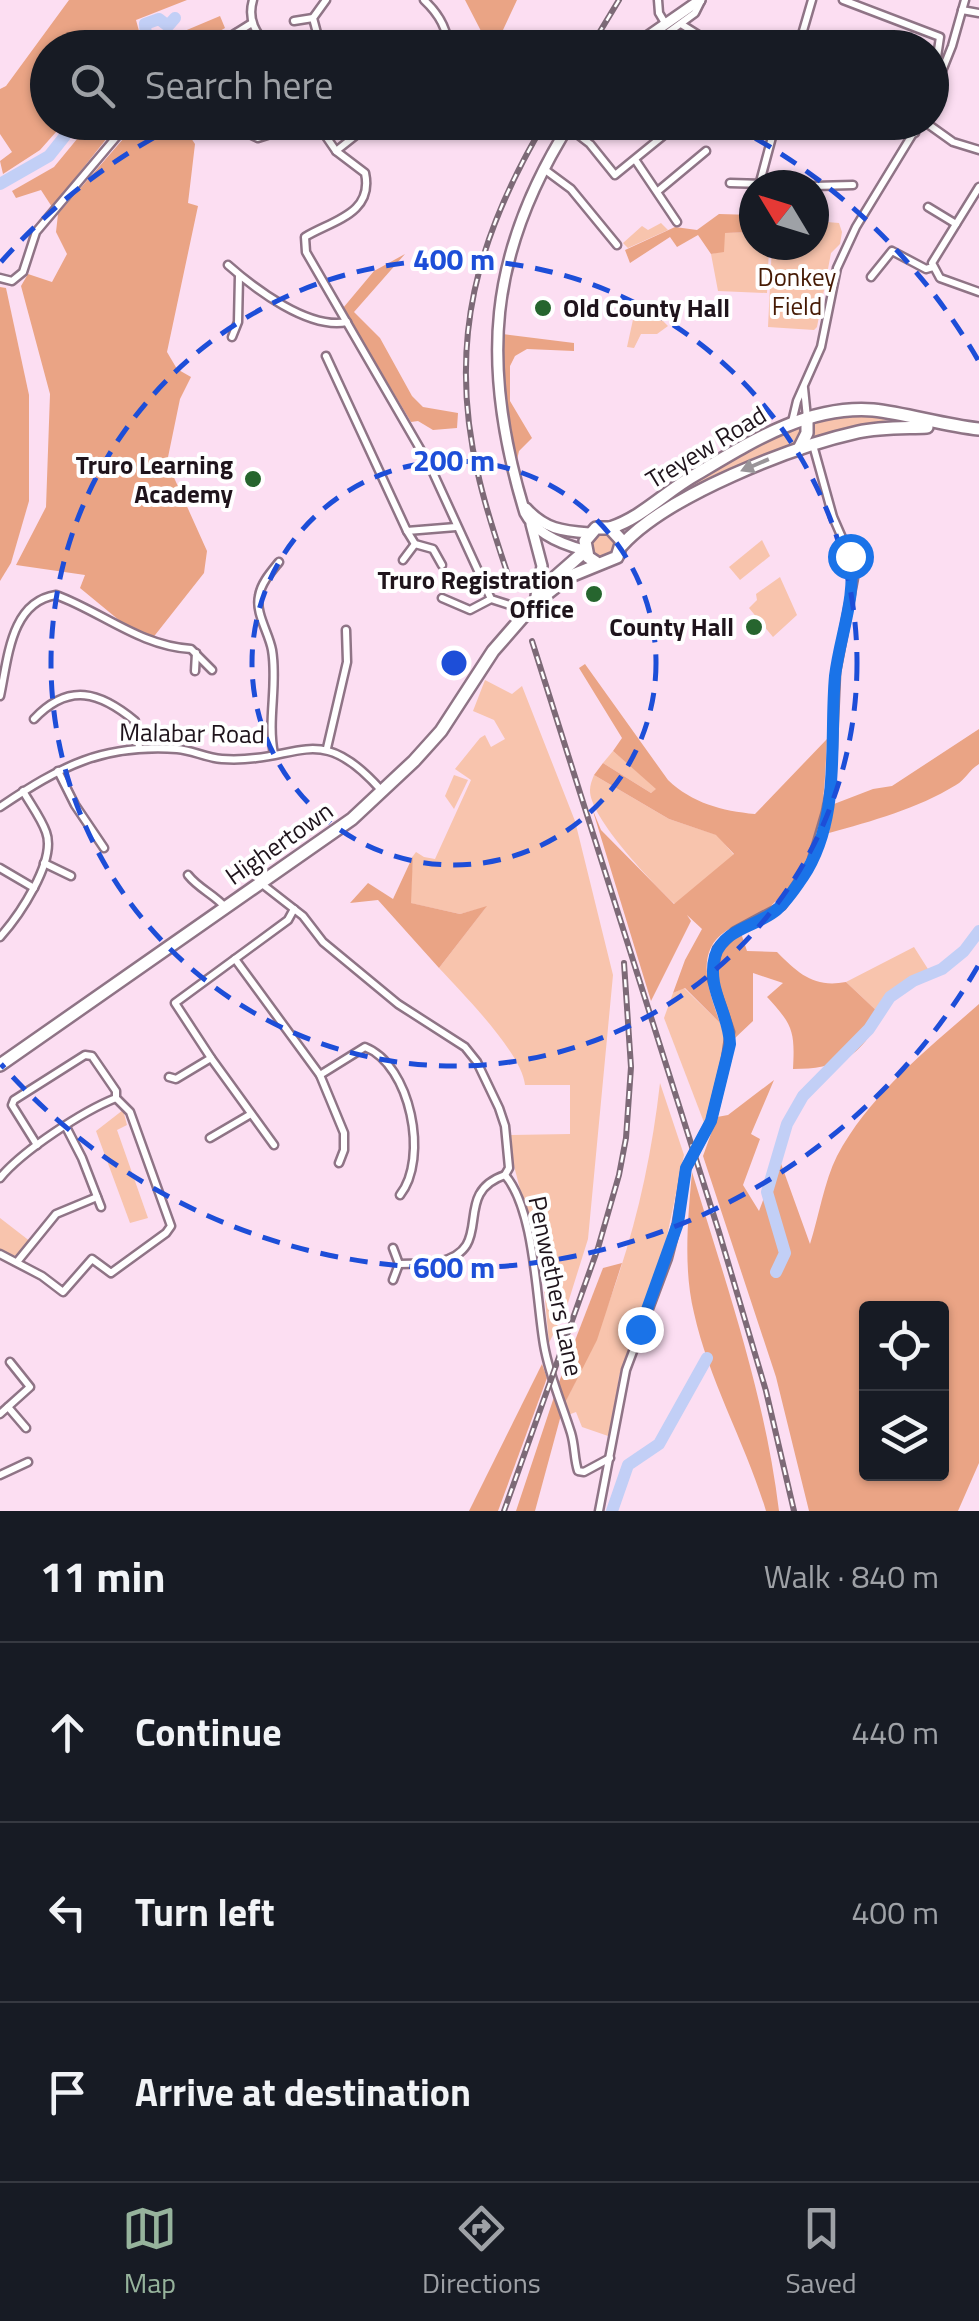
<!DOCTYPE html>
<html lang="en">
<head>
<meta charset="utf-8">
<style>
	body { margin:0; font-family:"Titillium Web",sans-serif; background:#20242c; color:#f1f3f6 }
	.controls { position:absolute; right:30px; bottom:30px; display:grid; overflow:hidden; border-radius:10px; box-shadow:0 2px 8px #0004 }
	.controls button { width:90px; height:90px; display:grid; place-items:center; padding:0; border:0; border-bottom:2px solid #363941; background:#171b24; color:#f1f3f6; font:50px sans-serif }
	.compass { position:absolute; left:739px; top:170px; width:90px; height:90px; border-radius:50%; background:#171b24; box-shadow:0 2px 8px #0004; rotate:308deg }
	.stop { position:absolute; width:30px; height:30px; margin:-22px; border:8px solid #1a73e8; border-radius:50%; background:#fff }
	.stop.end { background:#1a73e8; border-color:#fff; box-shadow:0 2px 10px #0008 }
	.list { margin:0; padding:0; list-style:none }
	h2 { display:flex; justify-content:space-between; align-items:center; height:130px; margin:0; padding:0 40px; font-size:42px }
	h2 small { font-size:32px; font-weight:400; color:#9ea1a6 }
	.list li { display:grid; grid-template-columns:65px 1fr auto; gap:30px; align-items:center; box-sizing:border-box; height:180px; padding:0 40px; border-top:2px solid #363941 }
	.list b { display:block; font-size:38px; white-space:nowrap }
	.list em { font-size:32px; font-style:normal; color:#9ea1a6 }
	.icon { flex:none; width:55px; height:55px; fill:none; stroke:currentColor; stroke-width:2; stroke-linecap:round; stroke-linejoin:round }
	.map { position:relative; flex:none; width:979px; height:1511px; overflow:hidden }
	.search { position:absolute; background:#171b24; box-shadow:0 2px 8px #0004; left:30px; right:30px; top:30px; height:110px; display:flex; align-items:center; gap:25px; box-sizing:border-box; padding:0 35px; border-radius:55px; color:#9ea1a6; font-size:38px }
	.sheet { height:670px; background:#171b24 }
	nav { display:flex; justify-content:space-around; align-items:center; box-sizing:border-box; height:140px; border-top:2px solid #363941; background:#171b24; font-size:28px; color:#9ea1a6 }
	nav a { display:grid; justify-items:center; gap:5px }
	nav .on { color:#96b39c }
	.map>svg:first-child { display:block }
	.green { fill:#f8c4ad }
	.forest { fill:#eaa485; fill-rule:evenodd }
	.lines { fill:none; stroke-linecap:round; stroke-linejoin:round }
	.river { stroke:#c2cff6; stroke-width:12 }
	.minor-casing { stroke:#8f7486; stroke-width:11 }
	.tertiary-casing { stroke:#8f7486; stroke-width:14 }
	.trunk-casing { stroke:#8f7486; stroke-width:16 }
	.minor { stroke:#fff; stroke-width:6 }
	.tertiary { stroke:#fff; stroke-width:9 }
	.trunk { stroke:#fff; stroke-width:11 }
	.rail-casing { stroke:#7d6a77; stroke-width:6 }
	.rail { stroke:#fff; stroke-width:2.5; stroke-dasharray:8; stroke-linecap:butt }
	.oneway { fill:#9a9599 }
	.route { stroke:#1a73e8; stroke-width:12 }
	.ring { fill:none; stroke:#1d4ed8; stroke-width:5; stroke-dasharray:18 12 }
	.poi-dot { fill:#26652e; stroke:#fff; stroke-width:4 }
	.labels { text-anchor:middle; stroke-width:8; stroke-linejoin:round; paint-order:stroke }
	.park-label { font-size:25px; fill:#461a04; stroke:#fff }
	.poi-label { font-size:25px; font-weight:bold; fill:#1f141c; stroke:#fff; text-anchor:end }
	.street-label { font-size:25px; fill:#1f141c; stroke:#fff }
	.centre { fill:#1d4ed8; stroke:#fff; stroke-width:5 }
	.ring-label { font-size:30px; text-anchor:middle; font-weight:bold; fill:#1d4ed8; stroke:#fff; stroke-width:8; stroke-linejoin:round; paint-order:stroke }
</style>
</head>
<body>
<div class="map">
<svg width="979" height="1511" viewBox="0 0 979 1511">
	<rect width="100%" height="100%" fill="#fcdef2"/>
	<g class="green">
		<path d="M814 221 839 223 842 232 840 244 831 253 817 327 814 330 768 327 772 245H814Z"/>
		<path d="M661 223 668 230 628 248 623 243 642 226 648 230Z"/>
		<path d="M754 232V245H768L769 248 767 293 718 291 711 254 724 251V233Z"/>
		<path d="M654 312 668 326 657 334H641L634 348 627 347 634 315Z"/>
		<path d="M874 414 896 419 856 425 816 438 812 434 813 419Z"/>
		<path d="M795 426 804 432 800 442 652 514 650 510 751 446Z"/>
		<circle cx="603" cy="545" r="12"/>
		<path d="M762 540 770 556 740 580 729 567Z"/>
		<path d="M780 577 797 615 773 637 749 608 757 600 756 594Z"/>
		<path d="M485 680 512 694 522 686 575 821 613 975 588 1239 567 1306 549 1343 543 1278 513 1162 511 1135 570 1134V1085H525C522 1053 462 993 439 968L486 907 460 914 410 903 413 856 416 852 424 857 435 859 471 780 455 769 480 738 485 735 491 747 505 739 494 720 473 711Z"/>
		<path d="M613 751 657 789 651 793 603 763Z"/>
		<path d="M454 775 468 780 454 809 445 796Z"/>
		<path d="M594 775 669 819 717 835 734 855 675 904C654 885 589 817 590 790 590 785 592 780 594 775Z"/>
		<path d="M914 947 933 977 900 994 880 1014 846 982Z"/>
		<path d="M684 988 720 1023 726 1041 705 1125 664 1018 673 993Z"/>
		<path d="M660 1083 684 1155 666 1241 619 1376 611 1437 582 1427 576 1412 568 1415 565 1403C617 1300 647 1198 660 1083Z"/>
		<path d="M123 1110 127 1125 117 1130 148 1218 130 1223 96 1131Z"/>
		<path d="M0 1218 31 1242 16 1256 0 1251Z"/>
	</g>
	<g class="forest">
		<path d="M69 0H187L136 20 139 31 119 36 112 47 48 48V122L64 123 40 150 3 174 0 161 12 152 0 134V89L6 86Z"/>
		<path d="M465 0H517L495 47H478L481 31Z"/>
		<path d="M220 16 225 28 193 47H163L182 32Z"/>
		<path d="M91 122 119 123 52 207 41 190 16 198 12 191 54 167Z"/>
		<path d="M137 123H181L195 144 188 203 198 206 167 352 177 369 191 377 180 399 167 462 207 551 204 573 148 644 80 588 85 575 16 565 46 507 50 394 21 286 28 274 52 282 67 254 56 232 58 214Z"/>
		<path d="M719 214 754 215V232L725 233 724 252 711 254 698 235 677 247 670 237 630 263 625 250 675 227 697 230Z"/>
		<path d="M405 254 354 312 380 338 412 396 423 407 458 413 457 428 433 430 418 421 411 422 343 308 374 271Z"/>
		<path d="M0 287 6 288 29 395V501L11 563 0 581Z"/>
		<path d="M503 334 574 343V351L527 349 515 356 510 366V401L532 438 519 451 517 460 504 410Z"/>
		<path d="M585 664 668 780C692 803 722 811 755 814L827 739C825 774 825 814 812 847 803 870 782 899 761 914 751 921 737 924 726 931 693 952 710 994 720 1023L685 988 673 993 685 960 702 929 687 915 691 921 651 1001 592 808 601 830 674 904 734 854 716 835 669 819 594 775 603 763 651 793 656 789 613 751 622 738 579 668Z"/>
		<path d="M979 729V764C969 770 965 780 956 785 917 809 872 821 829 833L834 804 873 789 892 786Z"/>
		<path d="M413 856 411 903 460 914 487 906 439 968 378 900 350 903 368 883 393 899Z"/>
		<path d="M741 933 747 951 777 952C799 974 814 988 846 982L880 1014C864 1057 837 1069 793 1069 795 1031 793 1025 767 997L783 983 753 973V1021L734 1039C732 1002 690 960 741 933Z"/>
		<path d="M979 1004V1463L958 1511H809L776 1377 703 1156 717 1117 728 1115 774 1080 751 1134 760 1139 743 1185 759 1211 779 1158 810 1244C819 1216 824 1182 837 1156 870 1094 928 1049 979 1004ZM866 1308H942V1474H866Z"/>
		<path d="M692 1172C726 1284 765 1395 779 1511H766C746 1444 709 1381 694 1313 683 1268 688 1217 692 1172Z"/>
		<path d="M622 1263 597 1340 565 1403 559 1382 603 1268Z"/>
		<path d="M542 1364 547 1378 498 1511H469Z"/>
		<path d="M554 1397 561 1415 535 1511H516Z"/>
	</g>
	<g class="lines">
		<g class="river">
			<path d="M123 48 126 42 146 36 145 24 159 19 168 26 175 18"/>
			<path d="M0 184 49 156 76 122"/>
			<path d="M776 1272 785 1253 767 1192 787 1124 803 1096 869 1029 890 997 913 981 942 969 964 951 979 931"/>
			<path d="M612 1511 628 1465 659 1444 707 1358"/>
		</g>
		<g class="minor-casing">
			<g id="minor">
				<path d="M253 0C247 20 256 33 269 48"/>
				<path d="M424 0C438 13 448 28 448 48"/>
				<path d="M658 0 659 13 665 23"/>
				<path d="M843 0 940 37 937 57 944 65"/>
				<path d="M962 10 979 13"/>
				<path d="M294 21 313 18"/>
				<path d="M252 23 236 33 265 43"/>
				<path d="M681 24 719 48"/>
				<path d="M210 48 236 33"/>
				<path d="M321 48 313 18 326 0"/>
				<path d="M647 48 695 13 701 1"/>
				<path d="M798 48 812 0"/>
				<path d="M932 96 952 46 965 0"/>
				<path d="M316 122 336 151 365 173C374 214 331 221 305 237L306 252 430 466 491 599 513 606 525 614"/>
				<path d="M897 122 915 133"/>
				<path d="M925 122 953 142 979 150"/>
				<path d="M568 127 590 144 615 175 680 122"/>
				<path d="M198 134C222 116 234 127 258 138L308 122"/>
				<path d="M336 151 365 128 399 122"/>
				<path d="M636 161 677 222"/>
				<path d="M544 169 571 189 617 245"/>
				<path d="M760 182 776 122"/>
				<path d="M730 183 803 185"/>
				<path d="M814 186 853 185"/>
				<path d="M979 187 932 263 940 278 979 292"/>
				<path d="M658 191 706 151"/>
				<path d="M928 207 956 224"/>
				<path d="M228 265C255 289 309 330 347 322"/>
				<path d="M871 277 892 251 926 269 933 267"/>
				<path d="M0 278 12 281 23 272 36 232 129 122"/>
				<path d="M232 337 238 322 239 276"/>
				<path d="M326 356 407 531 456 527"/>
				<path d="M804 388 807 418"/>
				<path d="M792 422 797 401 821 347 837 268 856 227 920 122"/>
				<path d="M407 531 415 544 433 549 442 565"/>
				<path d="M403 560 415 544"/>
				<path d="M442 598 470 610 491 599"/>
				<path d="M195 671 196 653"/>
				<path d="M0 696C8 660 10 602 56 595 102 612 140 646 191 649L212 670"/>
				<path d="M34 719C69 682 100 692 135 721L139 747"/>
				<path d="M327 748 347 662 346 630"/>
				<path d="M274 754C267 719 278 685 272 650 269 633 255 613 259 596 261 583 271 572 279 562"/>
				<path d="M58 771 75 805 104 848"/>
				<path d="M0 807C61 766 102 744 177 749 192 750 206 758 222 759 299 764 317 718 381 790"/>
				<path d="M44 863 71 876"/>
				<path d="M0 868 34 888"/>
				<path d="M188 875C199 889 214 894 226 908"/>
				<path d="M262 884 303 916 323 942 398 1004 465 1047 477 1062 499 1108 505 1126 509 1168 505 1175C535 1210 536 1299 544 1345 549 1375 562 1404 571 1433 575 1446 574 1459 578 1471L584 1472 610 1458"/>
				<path d="M0 937C18 917 57 861 46 832 41 818 31 805 23 791"/>
				<path d="M235 959 320 1075 344 1133V1150L339 1163"/>
				<path d="M320 1075 365 1047C411 1065 429 1159 400 1195"/>
				<path d="M169 1077 176 1079 211 1058"/>
				<path d="M66 1127 82 1158 101 1207"/>
				<path d="M210 1138 251 1114"/>
				<path d="M274 1145 211 1058 175 1003 288 920 294 909"/>
				<path d="M0 1178C22 1151 83 1111 116 1098"/>
				<path d="M393 1248 399 1264 393 1280"/>
				<path d="M0 1254 42 1276 63 1292 92 1259 111 1273 166 1233 171 1226 130 1112 116 1098V1091L92 1056 85 1055 14 1100 12 1105 37 1145"/>
				<path d="M17 1262 56 1214 97 1197"/>
				<path d="M399 1264C412 1263 426 1265 439 1262 498 1248 449 1194 505 1175"/>
				<path d="M8 1407 26 1428"/>
				<path d="M0 1414 30 1387 10 1362"/>
				<path d="M0 1475 28 1462"/>
				<path d="M599 1511 626 1370 668 1258 677 1223 686 1168 711 1121 726 1060 730 1032 712 979 717 949 735 931 782 906 811 863 826 812 831 786 836 672 854 578 850 556 833 517 813 445"/>
			</g>
		</g>
		<g class="tertiary-casing">
			<g id="tertiary">
				<path d="M631 48 700 0"/>
				<path d="M571 122C487 254 480 366 525 513 536 534 561 544 584 550"/>
				<path d="M526 508C545 529 562 531 589 533"/>
				<path d="M531 524 542 566 535 601"/>
			</g>
		</g>
		<g class="trunk-casing">
			<g id="trunk">
				<path d="M799 449 807 433V418"/>
				<path d="M610 528C643 517 665 492 695 475 749 443 807 405 873 410 908 414 943 425 979 429"/>
				<path d="M622 545C668 495 791 447 858 432 880 427 904 428 927 427"/>
				<path d="M552 580 585 551"/>
				<path d="M0 1065 352 819 414 761 441 731 493 651 534 604 568 577 617 557 622 541 610 528H596L585 541 588 557 597 563"/>
			</g>
		</g>
		<use href="#minor" class="minor"/>
		<use href="#tertiary" class="tertiary"/>
		<use href="#trunk" class="trunk"/>
		<g class="rail-casing">
			<g id="rail">
				<path d="M590 48 619 0"/>
				<path d="M511 584C499 548 486 511 478 474 447 342 477 236 545 122"/>
				<path d="M532 641 719 1232 766 1391 794 1511"/>
				<path d="M504 1511 598 1248 619 1175 626 1138 631 1067 624 963"/>
			</g>
		</g>
		<use href="#rail" class="rail"/>
	</g>
	<defs><path id="oneway-solid" d="M-6-.8H1V-3.2L6.5 0L1 3.2V.8H-6Z" transform="scale(2.5)"/></defs>
	<use class="oneway" href="#oneway-solid" transform="translate(755 465) rotate(157)"/>
	<g class="lines">
		<path class="route" d="M640 1329 678 1223 686 1168 711 1121 730 1044C729 1013 706 988 715 956 724 929 754 927 774 912 786 903 795 888 803 877 842 818 829 742 835 676 840 635 857 597 850 556"/>
	</g>
	<g class="ring">
		<circle cx="454" cy="663" r="202"/>
		<circle cx="454" cy="663" r="403"/>
		<path d="M978 966A605 605 0 0 1 1 1064M1 262A605 605 0 0 1 179 124M729 124A605 605 0 0 1 978 360"/>
	</g>
	<g class="poi-dot">
		<circle cx="543" cy="308" r="10"/>
		<circle cx="253" cy="479" r="10"/>
		<circle cx="594" cy="594" r="10"/>
		<circle cx="754" cy="627" r="10"/>
	</g>
	<g class="labels">
		<g class="park-label">
			<text x="797" y="286">Donkey<tspan x="797" dy="29">Field</tspan></text>
		</g>
		<g class="poi-label">
			<text x="563" y="317" text-anchor="start">Old County Hall</text>
			<text x="233" y="474">Truro Learning<tspan x="233" dy="29">Academy</tspan></text>
			<text x="574" y="589">Truro Registration<tspan x="574" dy="29">Office</tspan></text>
			<text x="734" y="636">County Hall</text>
		</g>
		<g class="street-label">
			<text transform="translate(706 447) rotate(-31)" y="9">Treyew Road</text>
			<text transform="translate(192 733) rotate(1)" y="9">Malabar Road</text>
			<text transform="translate(279 843) rotate(-35)" y="9">Highertown</text>
			<text transform="translate(556 1286) rotate(78)" y="9">Penwethers Lane</text>
		</g>
	</g>
	<circle cx="454" cy="663" r="15" class="centre"/>
	<g class="ring-label">
		<text x="454" y="270">400 m</text>
		<text x="454" y="471">200 m</text>
		<text x="454" y="1278">600 m</text>
	</g>
</svg>
<div class="controls">
<button><svg class="icon" aria-label="locate" viewBox="0 0 24 24"><circle cx="12" cy="12" r="6"/><path d="M12 2v4M12 18v4M2 12h4M18 12h4"/></svg></button>
<button><svg class="icon" aria-label="layers" viewBox="0 0 24 24"><path d="M12 4l9 5-9 5-9-5zM3 14l9 5 9-5"/></svg></button>
</div>
<svg class="compass" viewBox="-18 -18 36 36"><path d="M0-13l5 13h-10z" fill="#e53935"/><path d="M0 13l5-13h-10z" fill="#9ea1a6"/></svg>
<div class="stop" style="left:850px;top:556px"></div>
<div class="stop end" style="left:640px;top:1329px"></div>
<div class="search"><svg class="icon" aria-label="search" viewBox="0 0 24 24"><circle cx="10" cy="10" r="6"/><path d="M15 15l6 6"/></svg>Search here</div>
</div>
<section class="sheet">
<h2>11 min<small>Walk · 840 m</small></h2>
<ul class="list">
<li><svg class="icon" aria-label="ahead" viewBox="0 0 24 24"><path d="M12 20V5M6 11l6-6 6 6"/></svg><div><b>Continue</b></div><em>440 m</em></li>
<li><svg class="icon" aria-label="left" viewBox="0 0 24 24"><path d="M17 20v-9H6M10 6l-5 5 5 5"/></svg><div><b>Turn left</b></div><em>400 m</em></li>
<li><svg class="icon" aria-label="arrive" viewBox="0 0 24 24"><path d="M6 21V4h12l-3 4 3 4H6"/></svg><div><b>Arrive at destination</b></div></li>
</ul>
</section>
<nav>
<a class="on"><svg class="icon" aria-label="map" viewBox="0 0 24 24"><path d="M3 6l6-2 6 2 6-2v14l-6 2-6-2-6 2zM9 4v14M15 6v14"/></svg>Map</a>
<a><svg class="icon" aria-label="directions" viewBox="0 0 24 24"><path d="M12 3l9 9-9 9-9-9zM9 14v-3h6M13 9l2 2-2 2"/></svg>Directions</a>
<a><svg class="icon" aria-label="saved" viewBox="0 0 24 24"><path d="M7 4h10v16l-5-4-5 4z"/></svg>Saved</a>
</nav>
</body>
</html>
